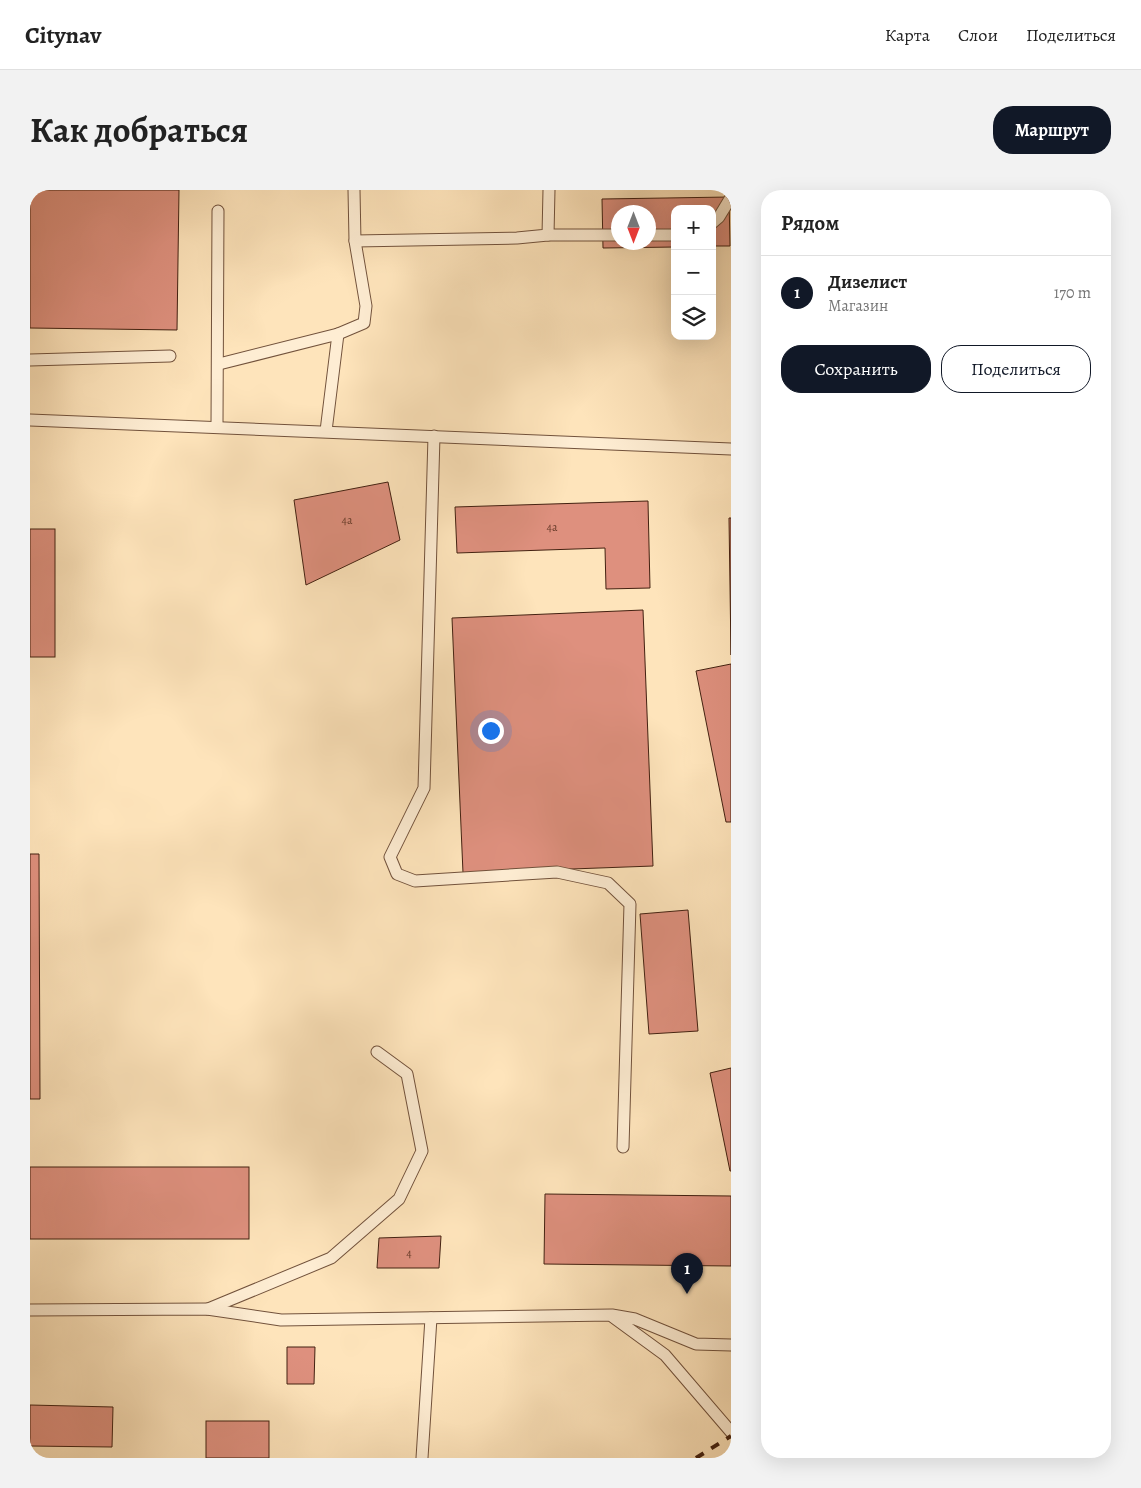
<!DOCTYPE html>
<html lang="ru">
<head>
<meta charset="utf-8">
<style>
	body { margin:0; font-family:Alegreya,serif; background:#f2f2f2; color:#222 }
	.controls { position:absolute; right:15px; top:15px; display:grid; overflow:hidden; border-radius:10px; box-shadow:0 5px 20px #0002 }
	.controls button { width:45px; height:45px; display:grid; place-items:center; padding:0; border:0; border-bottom:1px solid #e0e0e0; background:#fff; color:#222; font:25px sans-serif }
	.compass { position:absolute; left:581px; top:15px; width:45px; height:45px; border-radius:50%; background:#fff; box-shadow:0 5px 20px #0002; rotate:180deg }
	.you { position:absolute; left:460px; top:540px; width:18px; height:18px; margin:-12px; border:4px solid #fff; border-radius:50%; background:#1a73e8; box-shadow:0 0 0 8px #1a73e833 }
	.badge { display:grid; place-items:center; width:32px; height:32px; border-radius:50%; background:#111827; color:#fff; font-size:16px; font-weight:700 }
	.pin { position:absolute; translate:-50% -41px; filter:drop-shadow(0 1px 2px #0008) }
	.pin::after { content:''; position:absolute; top:26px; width:18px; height:15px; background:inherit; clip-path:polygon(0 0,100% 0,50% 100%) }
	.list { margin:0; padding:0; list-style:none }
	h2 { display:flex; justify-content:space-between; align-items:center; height:65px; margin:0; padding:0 20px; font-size:21px }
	h2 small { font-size:16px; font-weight:400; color:#767676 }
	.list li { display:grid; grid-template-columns:32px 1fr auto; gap:15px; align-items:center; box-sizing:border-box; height:75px; padding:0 20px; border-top:1px solid #e0e0e0 }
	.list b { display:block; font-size:19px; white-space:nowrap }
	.list p { margin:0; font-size:16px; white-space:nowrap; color:#767676 }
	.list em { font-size:16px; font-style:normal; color:#767676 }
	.actions { display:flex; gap:10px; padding:15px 20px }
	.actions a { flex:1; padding:11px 0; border:1px solid #111827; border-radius:20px; text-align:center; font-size:18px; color:#111827 }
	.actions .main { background:#111827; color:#fff }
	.icon { flex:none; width:28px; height:28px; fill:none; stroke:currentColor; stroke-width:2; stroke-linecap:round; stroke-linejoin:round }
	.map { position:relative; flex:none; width:701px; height:1268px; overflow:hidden; border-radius:20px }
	header { display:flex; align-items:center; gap:30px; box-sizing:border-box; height:70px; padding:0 25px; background:#fff; border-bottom:1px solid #e0e0e0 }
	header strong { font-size:24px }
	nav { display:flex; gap:28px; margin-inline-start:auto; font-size:18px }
	.intro { display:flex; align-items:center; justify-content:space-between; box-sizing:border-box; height:120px; padding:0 30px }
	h1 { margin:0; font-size:35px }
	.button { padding:12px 22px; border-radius:20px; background:#111827; color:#fff; font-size:18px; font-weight:700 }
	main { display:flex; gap:30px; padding:0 30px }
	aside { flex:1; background:#fff; border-radius:20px; box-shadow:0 5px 20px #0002 }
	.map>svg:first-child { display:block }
	.building { fill:#de907e; stroke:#432111; fill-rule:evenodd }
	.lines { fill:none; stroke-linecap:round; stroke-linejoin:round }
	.service-casing { stroke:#72523c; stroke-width:13 }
	.service { stroke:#feedd3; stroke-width:11 }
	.rail { stroke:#432111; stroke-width:4; stroke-dasharray:9 9; stroke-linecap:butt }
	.labels { text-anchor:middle; stroke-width:4; stroke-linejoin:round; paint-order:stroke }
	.number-label { font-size:12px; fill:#6a3d2c }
</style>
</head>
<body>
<header>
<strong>Citynav</strong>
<nav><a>Карта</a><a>Слои</a><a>Поделиться</a></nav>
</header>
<div class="intro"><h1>Как добраться</h1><a class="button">Маршрут</a></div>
<main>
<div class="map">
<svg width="701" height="1268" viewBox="0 0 701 1268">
	<rect width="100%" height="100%" fill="#fee4bb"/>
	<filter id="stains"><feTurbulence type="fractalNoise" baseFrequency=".004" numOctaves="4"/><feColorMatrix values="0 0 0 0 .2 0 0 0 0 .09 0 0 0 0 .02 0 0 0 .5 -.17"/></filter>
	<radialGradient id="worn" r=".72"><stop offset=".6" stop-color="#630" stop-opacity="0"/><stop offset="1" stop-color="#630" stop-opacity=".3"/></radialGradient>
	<g class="building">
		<path d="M0 0H149L147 140 0 138Z"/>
		<path d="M699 7 700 56H682V19H645V57L573 58 572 9ZM588 22H618V52H588Z"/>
		<path d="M358 292 370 350 276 395 264 310Z"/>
		<path d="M618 311 620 398 576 399 575 358 427 363 425 317Z"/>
		<path d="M699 328H701V465Z"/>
		<rect x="0" y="339" width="25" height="128"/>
		<path d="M613 420 623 676 433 683 422 428Z"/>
		<path d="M701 474V632H696L666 481Z"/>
		<path d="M0 664H9L10 909H0Z"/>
		<path d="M658 720 668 841 619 844 610 724Z"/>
		<path d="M701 878V981H700L680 883Z"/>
		<rect x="0" y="977" width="219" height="72"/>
		<path d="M515 1004 701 1006V1076L514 1074Z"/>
		<path d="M411 1046 409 1078H347L349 1048Z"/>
		<path d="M257 1157H285L284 1194H257Z"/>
		<path d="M0 1215 83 1217 82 1257 0 1256Z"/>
		<rect x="176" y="1231" width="63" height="37"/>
	</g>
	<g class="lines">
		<g class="service-casing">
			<g id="service">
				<path d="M682 33 689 27 701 7"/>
				<path d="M518 45H588"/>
				<path d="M618 45H645"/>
				<path d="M325 51 487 48 518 45 519 0"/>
				<path d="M0 170 140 166"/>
				<path d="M189 174 308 144 334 133 336 116 325 51 324 0"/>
				<path d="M0 230 701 259"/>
				<path d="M187 236 188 21"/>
				<path d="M296 241 308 144"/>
				<path d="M404 246 394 598 360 667 367 684 385 691 527 682 578 693 600 714 593 957"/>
				<path d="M178 1119 301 1068 369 1009 392 961 377 884 347 862"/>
				<path d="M0 1120 177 1119 251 1130 582 1125 605 1129 666 1154 701 1155"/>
				<path d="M583 1127 635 1165 701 1242"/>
				<path d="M392 1268 401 1128"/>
			</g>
		</g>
		<use href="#service" class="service"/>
		<path class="rail" d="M666 1268 701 1246"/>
	</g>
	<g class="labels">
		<g class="number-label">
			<text x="317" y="334">4а</text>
			<text x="522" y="341">4а</text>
			<text x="379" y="1067">4</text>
		</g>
	</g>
	<rect width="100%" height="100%" filter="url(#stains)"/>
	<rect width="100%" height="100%" fill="url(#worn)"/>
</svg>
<div class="controls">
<button>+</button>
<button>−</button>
<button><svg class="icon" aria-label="layers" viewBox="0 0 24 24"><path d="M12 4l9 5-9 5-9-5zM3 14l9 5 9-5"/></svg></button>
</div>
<svg class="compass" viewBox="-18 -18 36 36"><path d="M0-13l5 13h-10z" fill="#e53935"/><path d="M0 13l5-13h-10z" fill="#767676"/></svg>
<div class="you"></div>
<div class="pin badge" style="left:657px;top:1104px">1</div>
</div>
<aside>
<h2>Рядом<small></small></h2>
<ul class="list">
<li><span class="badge">1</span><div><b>Дизелист</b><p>Магазин</p></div><em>170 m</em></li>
</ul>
<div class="actions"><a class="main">Сохранить</a><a>Поделиться</a></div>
</aside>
</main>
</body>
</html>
